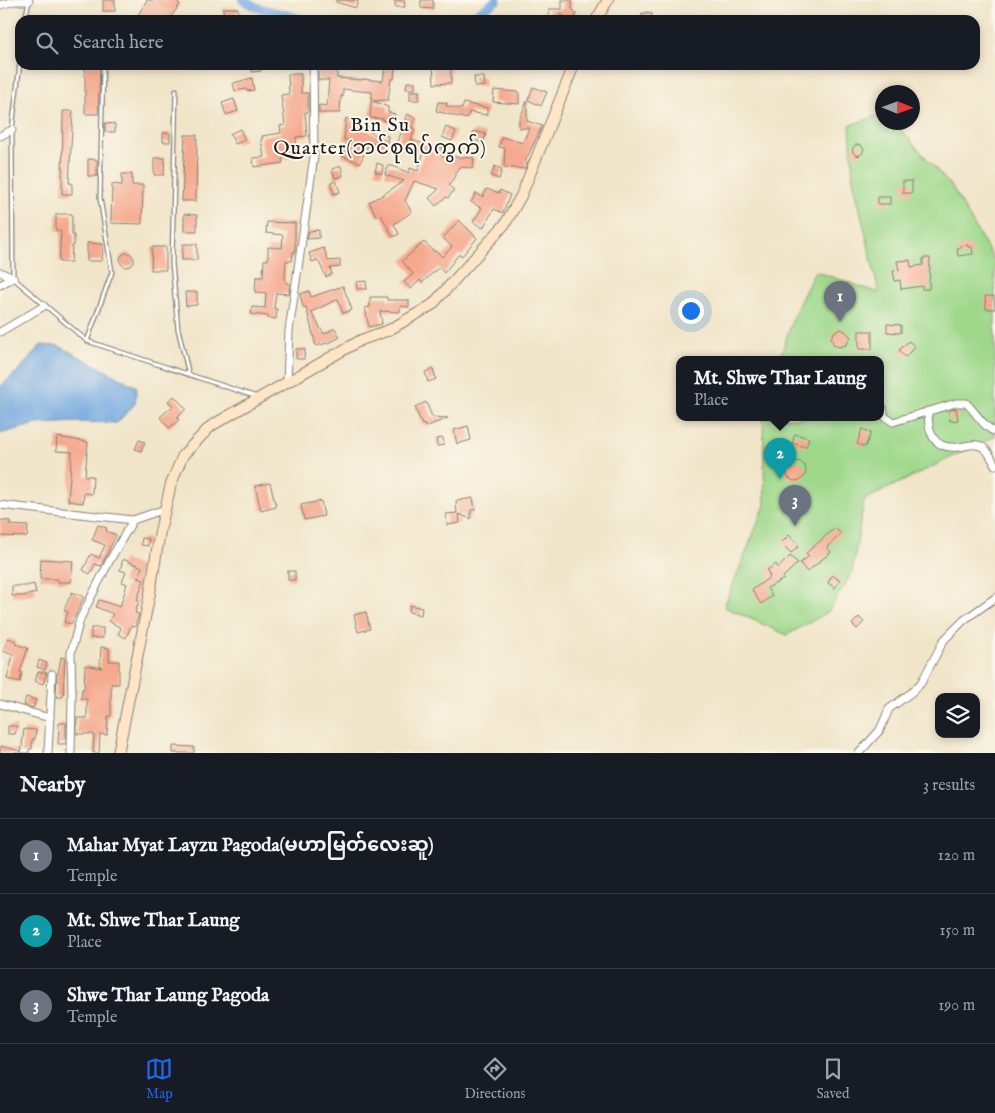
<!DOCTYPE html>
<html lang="en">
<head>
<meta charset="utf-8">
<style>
	body { margin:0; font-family:"IM FELL English","Noto Sans Myanmar",serif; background:#20242c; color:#f1f3f6 }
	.controls { position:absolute; right:15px; bottom:15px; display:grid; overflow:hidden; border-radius:10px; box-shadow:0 2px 8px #0003 }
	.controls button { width:45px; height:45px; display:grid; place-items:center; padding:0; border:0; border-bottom:1px solid #363941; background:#171b24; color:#f1f3f6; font:25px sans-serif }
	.compass { position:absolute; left:875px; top:85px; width:45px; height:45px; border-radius:50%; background:#171b24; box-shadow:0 2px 8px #0003; rotate:91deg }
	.you { position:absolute; left:690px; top:310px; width:18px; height:18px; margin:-12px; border:4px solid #fff; border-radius:50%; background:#1a73e8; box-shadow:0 0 0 8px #1a73e833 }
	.badge { display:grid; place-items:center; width:32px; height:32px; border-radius:50%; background:#2563eb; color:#fff; font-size:16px; font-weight:700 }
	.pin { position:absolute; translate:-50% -41px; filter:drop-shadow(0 1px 2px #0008) }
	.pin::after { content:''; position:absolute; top:26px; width:18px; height:15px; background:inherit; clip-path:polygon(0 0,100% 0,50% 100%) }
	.popup { position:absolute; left:676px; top:356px; width:208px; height:65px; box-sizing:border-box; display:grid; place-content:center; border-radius:10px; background:#171b24; filter:drop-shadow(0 1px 4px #0005); font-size:16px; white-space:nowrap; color:#9ea1a6 }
	.popup b { font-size:19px; color:#f1f3f6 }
	.popup::after { content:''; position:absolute; left:50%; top:100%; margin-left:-10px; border:10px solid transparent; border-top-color:#171b24 }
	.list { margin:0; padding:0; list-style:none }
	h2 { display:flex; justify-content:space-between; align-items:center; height:65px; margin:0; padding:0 20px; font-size:21px }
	h2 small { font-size:16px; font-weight:400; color:#9ea1a6 }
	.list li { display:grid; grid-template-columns:32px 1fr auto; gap:15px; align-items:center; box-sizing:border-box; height:75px; padding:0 20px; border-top:1px solid #363941 }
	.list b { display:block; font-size:19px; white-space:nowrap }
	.list p { margin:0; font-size:16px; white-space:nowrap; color:#9ea1a6 }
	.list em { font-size:16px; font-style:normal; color:#9ea1a6 }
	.icon { flex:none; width:28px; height:28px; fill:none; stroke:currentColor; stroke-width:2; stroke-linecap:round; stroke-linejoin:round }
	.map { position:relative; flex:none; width:995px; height:753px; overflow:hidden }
	.search { position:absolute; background:#171b24; box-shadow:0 2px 8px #0003; left:15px; right:15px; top:15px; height:55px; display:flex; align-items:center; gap:12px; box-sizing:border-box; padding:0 18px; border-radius:15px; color:#9ea1a6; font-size:19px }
	.sheet { height:290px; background:#171b24 }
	nav { display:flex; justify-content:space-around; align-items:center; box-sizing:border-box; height:70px; border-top:1px solid #363941; background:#171b24; font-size:14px; color:#9ea1a6 }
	nav a { display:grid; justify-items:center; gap:2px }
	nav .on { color:#2563eb }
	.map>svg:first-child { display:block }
	.green { fill:#9fd88b; stroke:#5e7a54 }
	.water { fill:#72a7df; stroke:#47627e }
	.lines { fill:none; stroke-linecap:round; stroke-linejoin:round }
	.canal { stroke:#72a7df; stroke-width:9 }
	.building { fill:#f5a98e }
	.lane-casing { stroke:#868072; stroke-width:5.5 }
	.street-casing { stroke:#868072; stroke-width:9 }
	.secondary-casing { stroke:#868072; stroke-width:12 }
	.lane { stroke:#fff; stroke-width:3 }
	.street { stroke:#fff; stroke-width:7 }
	.secondary { stroke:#fde5c5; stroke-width:10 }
	.labels { text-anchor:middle; stroke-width:4; stroke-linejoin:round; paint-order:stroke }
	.quarter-label { font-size:20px; letter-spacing:1px; fill:#1c1c1c; stroke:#fbf7ec }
</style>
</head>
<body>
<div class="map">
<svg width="995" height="753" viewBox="0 0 995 753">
	<rect width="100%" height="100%" fill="#fbf7ec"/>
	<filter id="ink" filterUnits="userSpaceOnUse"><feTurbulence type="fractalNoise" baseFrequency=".02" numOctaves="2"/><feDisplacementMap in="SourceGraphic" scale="10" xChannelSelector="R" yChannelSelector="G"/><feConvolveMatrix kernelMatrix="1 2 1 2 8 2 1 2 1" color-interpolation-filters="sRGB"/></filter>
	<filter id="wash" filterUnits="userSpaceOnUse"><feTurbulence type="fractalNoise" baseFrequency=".0096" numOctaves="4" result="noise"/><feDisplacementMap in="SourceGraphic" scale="20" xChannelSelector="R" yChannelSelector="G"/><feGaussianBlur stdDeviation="1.12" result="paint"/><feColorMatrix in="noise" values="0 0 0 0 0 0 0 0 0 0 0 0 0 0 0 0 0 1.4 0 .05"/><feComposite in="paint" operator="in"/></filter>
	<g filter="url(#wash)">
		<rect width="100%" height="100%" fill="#f1e5c9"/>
		<path class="green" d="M882 114V122L895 123 952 187 995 262V436L864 500 852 573 828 612 787 635 724 607 765 505 763 418H880V360H779L795 312 815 271 879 293 853 179 850 125Z"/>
		<path class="water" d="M41 345 59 346 137 387 135 404 117 423 80 422 36 424 0 434V387L20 369Z"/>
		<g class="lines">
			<g class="canal">
				<path d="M243 0 256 7 306 20"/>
				<path d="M467 20 497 0"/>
			</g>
		</g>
		<g id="blocks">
			<g class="building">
				<rect x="103" y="0" width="12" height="11"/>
				<path d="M147 0H175L180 4 169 20H141L137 17Z"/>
				<path d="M336 0H358L356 8 336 2Z"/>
				<path d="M395 0H404L405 7H395Z"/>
				<path d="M421 0H433V9L421 8Z"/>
				<path d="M562 0H572V9L576 13V17L570 19 560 14V20H549V9H562Z"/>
				<path d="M223 8H238V20H224Z"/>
				<path d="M648 12 652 14 651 20H646L641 14Z"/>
				<path d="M85 65H100L98 114H85Z"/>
				<path d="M251 65H260L261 71 252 72Z"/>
				<path d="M318 65 337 67V78L362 80V79L383 81 385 67 395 68 394 79H391L388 100 373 101 388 107V112L395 114 393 123 383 121 384 119 370 118 372 92 360 91 343 89V97L341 96 340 113H319V105L327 106 329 80H318Z"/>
				<path d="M433 65H451V83L434 84Z"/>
				<path d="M288 74H301V93H308V112H305L307 136 296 137 298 157 282 159 283 163 254 167 253 158 264 157 261 139 263 138 262 136 281 133 280 126 285 125 281 95 289 94Z"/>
				<path d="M474 77H484L485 86 475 87Z"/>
				<path d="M252 78 254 90 247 91 246 89 235 91 233 83Z"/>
				<path d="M407 82H415V89H406Z"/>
				<path d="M533 87 547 92 541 106 528 100Z"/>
				<path d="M494 90 519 92V104L493 102Z"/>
				<rect x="410" y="91" width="9" height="9"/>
				<path d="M234 99 238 111 226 115 222 103Z"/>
				<path d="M527 101V121L542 126 525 162 527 163 525 169 504 167 505 148 499 147 502 137 523 143 529 128H519V120Z"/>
				<path d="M438 102 447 103 446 106 462 109 464 103 487 108V115L469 112 467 119 436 111Z"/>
				<path d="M63 111H73L69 183H72V194H62Z"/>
				<path d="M407 114 416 118 412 128 415 129 411 140 435 147 436 146 444 148 442 156 474 158 473 168 460 167 449 186 454 190 448 198 446 197 436 206 429 198 439 189 414 181 405 201 412 212 394 224 399 234 393 237 381 215 377 217 369 202 378 197V198L404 181 385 175 388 166H393L409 173 410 168 418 171 424 152 409 147 408 151 396 148Z"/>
				<path d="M346 118 379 137V134L388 136 387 142 394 147 369 143 360 163 342 156 348 140H344Z"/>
				<path d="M105 123 115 124V132H105Z"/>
				<path d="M446 127 456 131 452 141 442 137Z"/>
				<path d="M240 129 245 140 235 144 230 134Z"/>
				<path d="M474 131 486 134 483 143 471 139Z"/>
				<rect x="163" y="133" width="7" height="9"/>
				<path d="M185 135H197L196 201H182Z"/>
				<circle cx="858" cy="150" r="5.5"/>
				<path d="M154 158H165L164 175H154Z"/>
				<path d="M88 159 97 160V176H88Z"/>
				<path d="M377 163 383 165 382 174 375 172Z"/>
				<path d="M341 166 343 176 335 178 332 169Z"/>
				<path d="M495 166 502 169 499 179 491 176Z"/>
				<path d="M122 174H132V185H143L142 224 111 223 112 184 122 185Z"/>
				<path d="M336 181 340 192 334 194 330 183Z"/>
				<rect x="903" y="181" width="9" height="12"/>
				<path d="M486 189 499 193 500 190 510 195 503 213 494 209 483 228 473 222 482 208 471 202 476 193 483 197Z"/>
				<rect x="878" y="197" width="12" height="7"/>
				<path d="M56 214H72V235H74V246H72L71 262H59L61 231H56Z"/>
				<path d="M184 214 197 215V231H184Z"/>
				<path d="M459 220 477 238 462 256 459 254 444 273 439 267 422 283 420 280 411 289 404 282 413 274 402 261 424 242 435 252 436 251 442 257 452 247 443 238Z"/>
				<path d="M267 222 295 223V252H293L292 261H286L285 278 286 283 290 284 289 294 276 293 274 309H277L276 319 268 318V316L251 314 252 307 265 308 266 293 255 292 256 277H263L264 260H268V247L282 248 283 235 266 233Z"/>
				<path d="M319 230V238L307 239 309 231Z"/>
				<path d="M87 243 103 244 102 261H87Z"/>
				<path d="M183 244H197V260H182Z"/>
				<path d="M968 245V247H972L973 254 958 256 957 248H960V246Z"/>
				<path d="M152 247H166V270H151Z"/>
				<path d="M324 248 328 261 340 260V267L330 268 332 274 326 277 318 260 312 262 309 253Z"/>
				<circle cx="127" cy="260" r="7"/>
				<path d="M923 258H930L929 289H922V286L901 289 900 280 895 281 893 271 899 270 897 261 910 260 911 267 923 265Z"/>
				<path d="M366 281 367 289H357L356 282Z"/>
				<path d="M343 286 352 310 343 313 338 299 311 312 324 334 335 328 340 337 331 342 316 346 306 307H303L300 294 309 291 311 297Z"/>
				<path d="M185 292H197V305L186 306Z"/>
				<path d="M985 296H994L995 309H986Z"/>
				<path d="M370 297H387V300H409V307L400 306V312L380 311 382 324 369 327 365 308 370 307Z"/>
				<path d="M887 324 901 325V333L887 332Z"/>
				<path d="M841 329 845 331 851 337 846 345 839 347 834 345 831 338 834 332Z"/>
				<rect x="859" y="331" width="13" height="18"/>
				<path d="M909 341 915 347 905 357 899 350Z"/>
				<path d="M296 349H305L304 359H296Z"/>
				<path d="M433 369 436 379 428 382 425 372Z"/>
				<path d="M174 396 186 409 177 418 179 420 169 428 160 417 173 406 168 401Z"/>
				<path d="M426 402 432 417 448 418 425 427V424L422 425 415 407Z"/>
				<path d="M956 408 958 420 950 421 949 411Z"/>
				<path d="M468 426 471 440 457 444 454 430Z"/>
				<path d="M862 429 871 433 865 447 857 444Z"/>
				<path d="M795 434 809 438 806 447 792 443Z"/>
				<path d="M57 437 88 442 85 476H93L92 494 84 493 83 503 68 501 72 452 56 451Z"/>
				<path d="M443 438 444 445 437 446 436 439Z"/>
				<path d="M139 440 145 442 141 451 135 449Z"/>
				<circle cx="796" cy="471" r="10"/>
				<path d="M270 483 276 507 261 511 255 486Z"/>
				<path d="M473 498 475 510H471V519L459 514 460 523 447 525 446 514 457 513 456 501Z"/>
				<path d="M321 501 324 516 304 520 301 505Z"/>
				<path d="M0 520 10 521V525L28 526 27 537 0 536Z"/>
				<path d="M98 525 107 528 106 531 116 535 101 566 95 564 90 574 83 570 91 554 99 558 105 545 92 540Z"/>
				<path d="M835 528 841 534 827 547 831 552 807 572 800 563 809 556 806 553Z"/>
				<path d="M789 535 799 546 791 553 781 543Z"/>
				<path d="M142 538 149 539 148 546 141 545Z"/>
				<path d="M790 556 798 563 783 577 784 579 767 588 772 596 761 604 752 590 770 577 767 570 776 564 778 568Z"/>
				<path d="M41 559 73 561 71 582H58V579H40Z"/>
				<path d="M123 559 142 567 138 578 144 580 137 600 139 601 135 613 139 614 135 627 131 626 126 638 118 634 121 628 109 621 113 614 96 607 99 600 120 607 127 584 122 582 126 572 120 570Z"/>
				<rect x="288" y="571" width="7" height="9"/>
				<path d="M832 575 840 580 835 588 828 583Z"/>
				<path d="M34 584 36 593 23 596H12V586H26Z"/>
				<path d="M72 592 84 597 71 624 64 622 68 612 64 610Z"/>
				<path d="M410 605 422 608 421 615 409 612Z"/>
				<path d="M366 612 370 629 358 632 354 615Z"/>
				<path d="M859 617 864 622 857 629 852 624Z"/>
				<rect x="91" y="628" width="12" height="10"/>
				<path d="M8 638 16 641 15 644 28 648 20 672H22L20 682 7 679 13 655 3 651Z"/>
				<path d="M101 647 109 648V661H119V684H111V716H108L107 735 100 734 99 753H93L94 734H77V718H87V699H81L82 689H84L85 665 102 668 100 666Z"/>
				<path d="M61 657 65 658 63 697H56L57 673H58Z"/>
				<path d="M39 660 47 663 45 670 37 667Z"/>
				<path d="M38 672H47L43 684 35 681Z"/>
				<path d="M26 697 36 700 33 708 24 705Z"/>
				<path d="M59 723H66V744H58Z"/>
				<path d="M8 726H17L15 734H8Z"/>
				<path d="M24 729 36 730 35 739H32V749H29V753H21Z"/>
				<path d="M1 746 20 751V753H0Z"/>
				<path d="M173 746 194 747V753H173Z"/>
			</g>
		</g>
	</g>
	<g filter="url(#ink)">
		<use href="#blocks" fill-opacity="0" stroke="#868072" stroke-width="1"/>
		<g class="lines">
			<g class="lane-casing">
				<g id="lane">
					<path d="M25 20 29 1"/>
					<path d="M20 63 12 130 13 278 87 341 257 397"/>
					<path d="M176 90 172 263 178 329 189 375"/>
					<path d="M87 341 112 272 100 198 103 65"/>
				</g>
			</g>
			<g class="street-casing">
				<g id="street">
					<path d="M0 5 15 1H29"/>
					<path d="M0 136 12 130"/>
					<path d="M0 272 13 278"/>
					<path d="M0 285 13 278"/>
					<path d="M0 332 44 306"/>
					<path d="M287 383 289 331 314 156 313 65"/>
					<path d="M883 408 885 417 893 422 956 403H966C976 412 983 427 995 432"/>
					<path d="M928 411C928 432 932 449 958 447 967 446 976 442 984 448 990 453 992 459 995 465"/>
					<path d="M0 505 133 520"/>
					<path d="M0 704 50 718"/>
					<path d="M48 753 52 674"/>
					<path d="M71 753 72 697 71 653 80 619 110 560 133 520 165 509"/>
					<path d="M859 753 880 730 889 709 912 692 921 683 944 640 964 620 995 598"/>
				</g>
			</g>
			<g class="secondary-casing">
				<g id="secondary">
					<path d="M596 20 608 0"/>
					<path d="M118 753 150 593 160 531 171 484 183 455 211 426 247 405 361 340 389 330 432 305 505 224 521 196 574 65"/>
				</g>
			</g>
			<use href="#lane" class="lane"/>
			<use href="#street" class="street"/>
			<use href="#secondary" class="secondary"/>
		</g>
	</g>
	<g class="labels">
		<g class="quarter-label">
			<text x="380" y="131">Bin Su<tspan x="380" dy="23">Quarter(ဘင်စုရပ်ကွက်)</tspan></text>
		</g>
	</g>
</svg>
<div class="controls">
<button><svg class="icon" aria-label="layers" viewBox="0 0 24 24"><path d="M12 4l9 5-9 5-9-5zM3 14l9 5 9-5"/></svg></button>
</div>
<svg class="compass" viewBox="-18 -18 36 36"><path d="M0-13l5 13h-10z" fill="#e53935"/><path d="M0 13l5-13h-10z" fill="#9ea1a6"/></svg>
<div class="you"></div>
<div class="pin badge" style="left:840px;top:322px;background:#6b7280">1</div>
<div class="pin badge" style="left:780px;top:479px;background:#0f9aa8">2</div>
<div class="popup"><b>Mt. Shwe Thar Laung</b>Place</div>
<div class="pin badge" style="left:795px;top:526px;background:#6b7280">3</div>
<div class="search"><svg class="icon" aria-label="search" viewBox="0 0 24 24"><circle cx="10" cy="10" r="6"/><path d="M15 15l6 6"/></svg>Search here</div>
</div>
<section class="sheet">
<h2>Nearby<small>3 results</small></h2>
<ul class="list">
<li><span class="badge" style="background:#6b7280">1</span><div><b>Mahar Myat Layzu Pagoda(မဟာမြတ်လေးဆူ)</b><p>Temple</p></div><em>120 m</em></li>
<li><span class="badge" style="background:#0f9aa8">2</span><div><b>Mt. Shwe Thar Laung</b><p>Place</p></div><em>150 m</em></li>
<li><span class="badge" style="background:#6b7280">3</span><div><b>Shwe Thar Laung Pagoda</b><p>Temple</p></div><em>190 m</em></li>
</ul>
</section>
<nav>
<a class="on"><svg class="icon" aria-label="map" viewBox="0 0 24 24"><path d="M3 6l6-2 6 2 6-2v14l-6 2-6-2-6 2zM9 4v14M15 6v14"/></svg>Map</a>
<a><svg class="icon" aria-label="directions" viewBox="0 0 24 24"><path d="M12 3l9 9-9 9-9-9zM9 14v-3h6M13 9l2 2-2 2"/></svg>Directions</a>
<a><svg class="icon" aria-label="saved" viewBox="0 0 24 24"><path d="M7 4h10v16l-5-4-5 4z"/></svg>Saved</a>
</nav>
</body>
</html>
